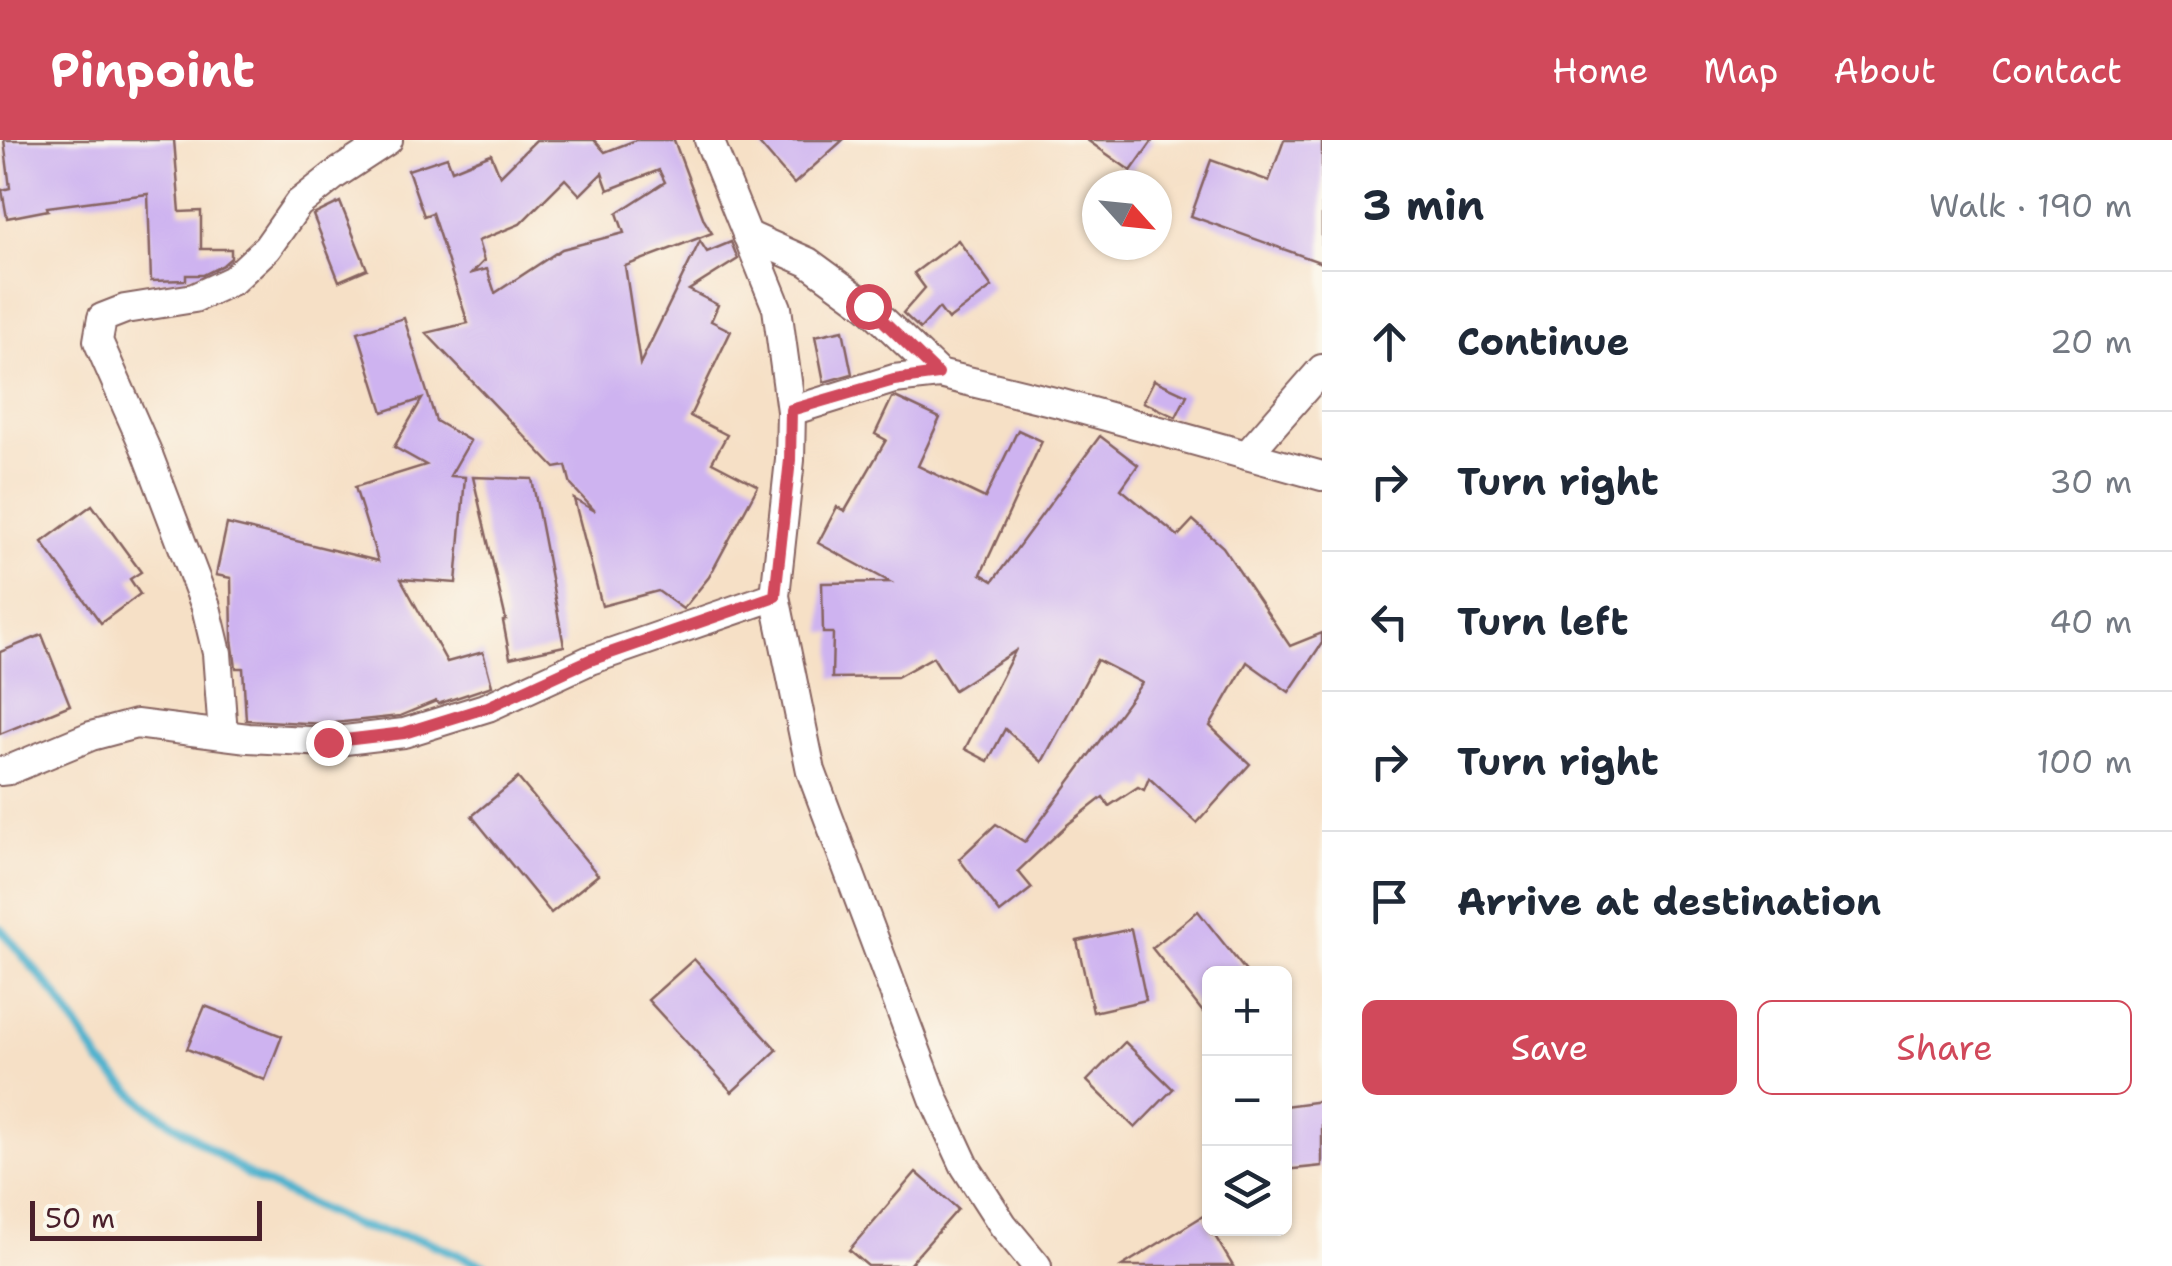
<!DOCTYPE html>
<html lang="en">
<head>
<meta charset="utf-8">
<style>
	body { margin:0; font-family:"Shantell Sans",sans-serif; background:#f2f2f3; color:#1f2937 }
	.controls { position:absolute; right:30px; bottom:30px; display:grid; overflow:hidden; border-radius:15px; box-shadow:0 2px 8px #0004 }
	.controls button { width:90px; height:90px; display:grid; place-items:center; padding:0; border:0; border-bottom:2px solid #e0e1e3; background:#fff; color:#1f2937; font:50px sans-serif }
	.compass { position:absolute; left:1082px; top:30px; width:90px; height:90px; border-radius:50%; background:#fff; box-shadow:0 2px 8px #0004; rotate:117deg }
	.scale { position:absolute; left:30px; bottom:25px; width:232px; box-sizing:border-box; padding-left:10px; border:5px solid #4a1f2b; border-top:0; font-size:28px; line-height:35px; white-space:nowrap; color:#4a1f2b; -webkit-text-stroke:8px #fbf7ec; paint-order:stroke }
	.stop { position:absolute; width:30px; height:30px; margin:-22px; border:8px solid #d1495b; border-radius:50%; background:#fff }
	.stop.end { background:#d1495b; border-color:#fff; box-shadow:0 2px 10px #0008 }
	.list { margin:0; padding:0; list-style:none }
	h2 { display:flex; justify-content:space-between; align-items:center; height:130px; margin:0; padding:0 40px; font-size:42px }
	h2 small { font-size:32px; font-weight:400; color:#747a83 }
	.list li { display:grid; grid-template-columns:65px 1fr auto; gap:30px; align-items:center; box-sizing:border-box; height:140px; padding:0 40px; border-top:2px solid #e0e1e3 }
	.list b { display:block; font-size:38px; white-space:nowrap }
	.list em { font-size:32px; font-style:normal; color:#747a83 }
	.actions { display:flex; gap:20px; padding:30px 40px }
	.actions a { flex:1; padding:22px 0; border:2px solid #d1495b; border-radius:15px; text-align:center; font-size:35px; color:#d1495b }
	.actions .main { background:#d1495b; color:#fff }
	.icon { flex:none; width:55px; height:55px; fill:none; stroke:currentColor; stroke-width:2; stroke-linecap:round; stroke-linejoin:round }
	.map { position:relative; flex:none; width:1322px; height:1126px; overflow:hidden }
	header { display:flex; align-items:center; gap:60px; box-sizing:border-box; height:140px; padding:0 50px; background:#d1495b; color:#fff }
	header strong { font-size:48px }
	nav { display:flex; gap:55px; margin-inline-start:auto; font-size:35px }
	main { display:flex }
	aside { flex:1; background:#fff }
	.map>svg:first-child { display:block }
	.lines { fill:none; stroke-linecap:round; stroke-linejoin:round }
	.stream { stroke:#4fb2ce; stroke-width:9 }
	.building { fill:#ceb3f0; fill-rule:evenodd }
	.minor-casing { stroke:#866361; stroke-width:32 }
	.minor { stroke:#fff; stroke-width:28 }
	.route { stroke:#d1495b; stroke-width:12 }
</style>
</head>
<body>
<header>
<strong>Pinpoint</strong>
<nav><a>Home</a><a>Map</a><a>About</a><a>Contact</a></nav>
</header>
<main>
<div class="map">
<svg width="1322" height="1126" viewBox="0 0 1322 1126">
	<rect width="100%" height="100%" fill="#fbf7ec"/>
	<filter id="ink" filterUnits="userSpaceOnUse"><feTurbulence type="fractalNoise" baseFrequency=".01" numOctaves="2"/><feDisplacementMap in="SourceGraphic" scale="20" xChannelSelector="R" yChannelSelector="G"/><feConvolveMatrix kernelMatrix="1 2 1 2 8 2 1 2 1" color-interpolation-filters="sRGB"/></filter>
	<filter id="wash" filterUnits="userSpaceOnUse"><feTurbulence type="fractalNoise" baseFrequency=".0048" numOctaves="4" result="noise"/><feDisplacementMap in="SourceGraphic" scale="40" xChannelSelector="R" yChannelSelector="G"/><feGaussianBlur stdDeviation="2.25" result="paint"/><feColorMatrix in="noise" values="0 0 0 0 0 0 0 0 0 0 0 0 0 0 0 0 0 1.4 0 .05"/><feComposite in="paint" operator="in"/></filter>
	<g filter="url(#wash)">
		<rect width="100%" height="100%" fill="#f6e0c6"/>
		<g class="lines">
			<path class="stream" d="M0 788 57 856 101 923 146 965 250 1036 356 1086 424 1100 485 1126"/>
		</g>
		<g id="blocks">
			<g class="building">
				<path d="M4 0H174L180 72 201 71V109H231V118L223 125 203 135H186V140L151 141 148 54 47 67 48 70 7 78 2 50 10 48Z"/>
				<path d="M536 0H594L605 12 636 0H674L704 80 712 93 625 126 640 224 700 101 707 112 731 102 738 119 689 150 718 165 711 181 731 191 690 276 727 295 712 322 758 346 709 437 683 469 658 451 602 466 574 359 595 371 571 345 566 326 555 328 426 193 468 183 432 73 424 76 408 30 447 17 452 30 491 14 500 36ZM659 30 665 42 617 73 624 93 562 109 495 153 487 129 472 133 484 121 478 101 520 84 565 39 580 55 602 33 608 50Z"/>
				<path d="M756 0H843L794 44Z"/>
				<path d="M1087 0H1153L1131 31Z"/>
				<path d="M1284 0H1322V123L1191 76 1211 20 1269 41Z"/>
				<path d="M340 62 367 129 339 141 313 75Z"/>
				<path d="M958 100 992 147 948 180 939 168 920 189 903 173 925 148 914 133Z"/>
				<path d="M404 178 436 281 470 301 450 336 465 337 456 443 401 439 447 522 483 512 492 546 438 564 436 561 400 576 325 584 246 580 243 528H236L232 499 231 438 216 435 227 384 378 421 355 347 426 325 394 307 422 259 383 272 358 192Z"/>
				<path d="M843 190 852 234 824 242 815 196Z"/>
				<path d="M1154 240 1187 255 1176 277 1143 262Z"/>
				<path d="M895 257 940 278 918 326 985 358 1018 290 1042 301 981 434 993 441 1100 296 1138 325 1121 349 1178 396 1193 380 1223 407 1290 506 1322 493V503L1289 552 1247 522 1210 586 1250 624 1197 683 1149 638 1144 650 1138 647 1109 666 1103 657 1067 685 1018 731 1032 748 1000 773 959 719 996 684 1025 702 1142 543 1097 520 1042 622 1005 589 988 621 965 609 1015 511 954 550 933 517 897 537 832 538 833 493H823L822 443 890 442 818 403 837 367 845 371 886 300 875 294 892 258Z"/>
				<path d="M473 337 532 339 564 506 510 518 503 481 506 480Z"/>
				<path d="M92 365 141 432 130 439 140 454 101 483 42 402Z"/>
				<path d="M42 495 70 565 0 594V512Z"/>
				<path d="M518 638 598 735 551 773 472 676Z"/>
				<path d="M1198 771 1248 834H1210V881L1152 808Z"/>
				<path d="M1131 789 1146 860 1093 872 1077 801Z"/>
				<path d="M694 819 777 910 732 952 648 860Z"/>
				<path d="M205 866 282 896 265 940 187 909Z"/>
				<path d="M1125 902 1173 949 1135 988 1087 941Z"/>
				<path d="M1322 961V1026L1284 1030V966Z"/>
				<path d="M916 1032 958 1069 908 1126H868L849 1110Z"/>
				<path d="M1203 1076 1233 1126H1122Z"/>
			</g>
		</g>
	</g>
	<g filter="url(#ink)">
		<use href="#blocks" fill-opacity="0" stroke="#866361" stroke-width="2.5"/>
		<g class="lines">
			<g class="minor-casing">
				<g id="minor">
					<path d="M709 0 777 168 791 271 790 320 775 456 811 631 935 961 965 1026 1003 1085 1037 1126"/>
					<path d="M747 95 808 122 868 166 939 234"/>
					<path d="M791 271 894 239 939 234 1059 263 1322 336"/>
					<path d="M1247 315 1322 229"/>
					<path d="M223 594 217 513 206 467 147 312 98 201 102 178 125 169 194 158 233 140 267 108 298 64 336 34 388 0"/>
					<path d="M0 631 9 630 91 596 136 584 248 598 328 602 404 593 488 567 590 520 775 456"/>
				</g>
			</g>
			<use href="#minor" class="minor"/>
		</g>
	</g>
	<g class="lines" filter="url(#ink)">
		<path class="route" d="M328 602 404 593 488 567 590 520 775 456 790 320 791 270 894 240 938 234 868 166"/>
	</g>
</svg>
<div class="controls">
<button>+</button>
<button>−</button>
<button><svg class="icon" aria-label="layers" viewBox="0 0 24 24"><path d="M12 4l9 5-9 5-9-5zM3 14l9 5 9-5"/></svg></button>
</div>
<svg class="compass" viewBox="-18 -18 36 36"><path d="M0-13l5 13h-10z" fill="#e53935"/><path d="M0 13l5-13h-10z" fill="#747a83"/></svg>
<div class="scale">50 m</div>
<div class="stop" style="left:868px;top:166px"></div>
<div class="stop end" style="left:328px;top:602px"></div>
</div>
<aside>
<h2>3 min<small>Walk · 190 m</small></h2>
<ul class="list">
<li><svg class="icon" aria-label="ahead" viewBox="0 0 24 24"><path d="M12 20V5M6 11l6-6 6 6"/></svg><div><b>Continue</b></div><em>20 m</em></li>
<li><svg class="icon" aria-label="right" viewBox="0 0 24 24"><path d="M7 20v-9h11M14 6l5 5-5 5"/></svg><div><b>Turn right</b></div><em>30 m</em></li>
<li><svg class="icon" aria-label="left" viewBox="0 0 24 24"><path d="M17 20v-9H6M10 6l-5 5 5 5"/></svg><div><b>Turn left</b></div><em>40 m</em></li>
<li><svg class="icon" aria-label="right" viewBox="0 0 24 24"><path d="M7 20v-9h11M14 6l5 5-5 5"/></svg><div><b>Turn right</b></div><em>100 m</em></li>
<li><svg class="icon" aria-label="arrive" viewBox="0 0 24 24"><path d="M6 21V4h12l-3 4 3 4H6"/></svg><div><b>Arrive at destination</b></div></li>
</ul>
<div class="actions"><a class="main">Save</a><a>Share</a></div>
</aside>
</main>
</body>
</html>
